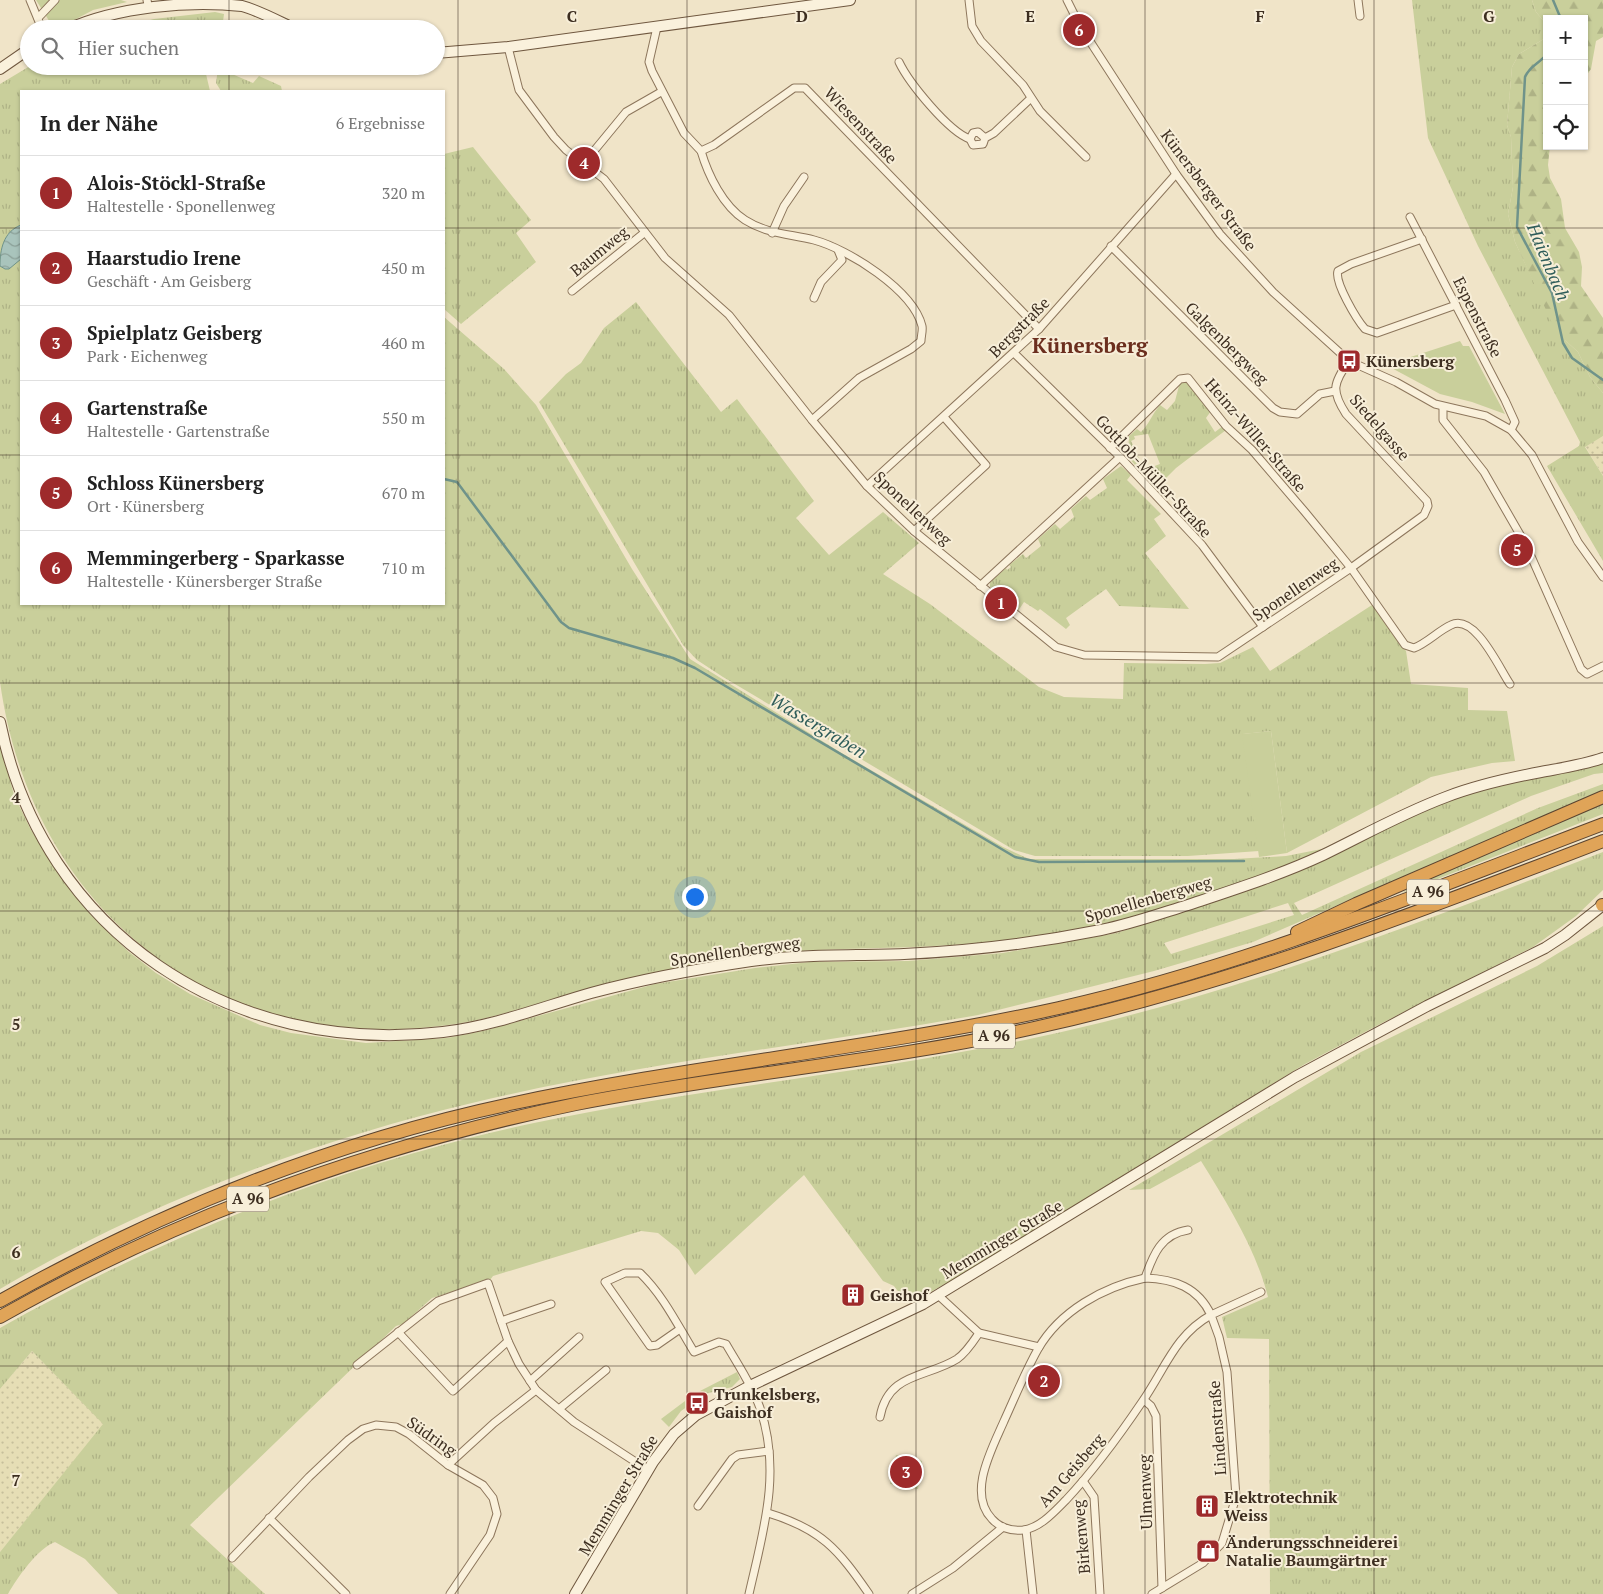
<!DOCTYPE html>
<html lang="de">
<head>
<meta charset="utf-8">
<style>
	body { margin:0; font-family:"PT Serif",serif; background:#f2f2f2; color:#222 }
	.controls { position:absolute; right:15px; top:15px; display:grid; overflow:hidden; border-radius:0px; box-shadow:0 1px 4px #0004 }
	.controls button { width:45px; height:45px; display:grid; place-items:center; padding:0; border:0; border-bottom:1px solid #e0e0e0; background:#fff; color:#222; font:25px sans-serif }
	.you { position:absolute; left:694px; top:896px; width:18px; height:18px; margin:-12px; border:4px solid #fff; border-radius:50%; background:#1a73e8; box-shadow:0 0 0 8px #1a73e833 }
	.badge { display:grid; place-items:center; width:32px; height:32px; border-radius:50%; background:#9e2a2b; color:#fff; font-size:16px; font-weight:700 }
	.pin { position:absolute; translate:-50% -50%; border:2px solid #fff; box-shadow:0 1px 5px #0006 }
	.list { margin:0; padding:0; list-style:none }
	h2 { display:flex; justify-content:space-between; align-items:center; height:65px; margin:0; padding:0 20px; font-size:21px }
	h2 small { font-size:16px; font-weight:400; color:#767676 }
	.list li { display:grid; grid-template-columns:32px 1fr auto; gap:15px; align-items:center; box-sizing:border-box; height:75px; padding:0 20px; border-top:1px solid #e0e0e0 }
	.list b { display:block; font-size:19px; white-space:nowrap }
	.list p { margin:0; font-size:16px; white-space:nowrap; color:#767676 }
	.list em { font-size:16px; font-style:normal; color:#767676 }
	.icon { flex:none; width:28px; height:28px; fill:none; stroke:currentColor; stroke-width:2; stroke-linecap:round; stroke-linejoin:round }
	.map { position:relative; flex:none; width:1603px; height:1594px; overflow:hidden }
	.search { position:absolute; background:#fff; box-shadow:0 1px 4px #0004; left:20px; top:20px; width:425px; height:55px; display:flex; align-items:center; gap:12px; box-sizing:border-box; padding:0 18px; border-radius:28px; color:#767676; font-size:19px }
	.panel { position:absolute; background:#fff; box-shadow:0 1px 4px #0004; left:20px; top:90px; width:425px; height:515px; border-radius:0px }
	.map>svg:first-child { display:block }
	.farmland { fill:url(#farmland-dots) }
	.grass { fill:url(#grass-tufts); fill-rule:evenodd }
	.forest { fill:url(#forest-firs) }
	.green { fill:#c9cf9b }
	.water { fill:url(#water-waves); stroke:#6f938a }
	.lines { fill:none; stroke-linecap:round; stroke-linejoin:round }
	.stream { stroke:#6f938a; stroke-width:2.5 }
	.street-casing { stroke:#8d765c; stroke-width:9 }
	.secondary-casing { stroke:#6f573f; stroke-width:12 }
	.highway-casing { stroke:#5b4430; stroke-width:14 }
	.street { stroke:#faf1dc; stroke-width:7 }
	.secondary { stroke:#faf1dc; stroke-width:10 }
	.highway { stroke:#e0a458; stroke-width:12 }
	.grid { fill:none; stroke:#3d2e20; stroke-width:1; stroke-opacity:0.55 }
	.labels { text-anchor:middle; stroke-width:4; stroke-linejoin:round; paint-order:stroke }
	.shield { fill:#f7eed8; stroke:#756857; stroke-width:1 }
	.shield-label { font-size:15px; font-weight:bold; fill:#3d2e20 }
	.street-label { font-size:16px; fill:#3d2e20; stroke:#f7eed8 }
	.poi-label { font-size:16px; font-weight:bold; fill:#3d2e20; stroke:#f7eed8; text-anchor:start }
	.water-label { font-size:18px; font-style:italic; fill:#2f5d5a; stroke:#f7eed8 }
	.district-label { font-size:21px; font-weight:bold; fill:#6b2e1e; stroke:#f7eed8 }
	.grid-label { font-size:16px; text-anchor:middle; font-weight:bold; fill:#3d2e20; stroke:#f7eed8; stroke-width:4; stroke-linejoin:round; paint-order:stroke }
</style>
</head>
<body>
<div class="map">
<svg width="1603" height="1594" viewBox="0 0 1603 1594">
	<defs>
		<pattern id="farmland-dots" width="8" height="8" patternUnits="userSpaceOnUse" patternTransform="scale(1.25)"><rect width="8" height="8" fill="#e6deb5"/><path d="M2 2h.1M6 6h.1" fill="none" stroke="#c6bf9b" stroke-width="1.8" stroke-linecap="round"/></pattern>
		<pattern id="grass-tufts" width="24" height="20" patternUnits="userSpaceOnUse" patternTransform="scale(1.25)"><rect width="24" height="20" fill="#c9cf9b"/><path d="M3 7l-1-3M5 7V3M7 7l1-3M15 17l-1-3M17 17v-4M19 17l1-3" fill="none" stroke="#aeb285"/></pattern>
		<pattern id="forest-firs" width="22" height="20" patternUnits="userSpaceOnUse" patternTransform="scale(1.25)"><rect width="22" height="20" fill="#c9cf9b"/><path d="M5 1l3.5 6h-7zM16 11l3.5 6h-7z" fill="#aeb285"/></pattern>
		<pattern id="water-waves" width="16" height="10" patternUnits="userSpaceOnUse" patternTransform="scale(1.25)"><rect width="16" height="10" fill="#a9c4bc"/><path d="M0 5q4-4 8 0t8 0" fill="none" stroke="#8ba098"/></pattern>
	</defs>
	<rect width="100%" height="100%" fill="#f0e4c8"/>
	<g class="farmland">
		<path d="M1603 436V476L1585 446Z"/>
		<path d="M32 1351 104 1424 0 1552V1389Z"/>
	</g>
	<g class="grass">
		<path d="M1412 0H1532L1536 12 1547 25V37L1519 54 1512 67 1507 125 1511 137 1513 187 1508 214 1515 242 1542 299 1566 341 1578 352 1590 377 1603 393V436L1585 447 1603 476V561L1547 466 1579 446 1580 442 1478 246 1428 138Z"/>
		<path d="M215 12 224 14 222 29H113L154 19Z"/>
		<path d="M30 66H208L206 74 210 91H21V604H444V317L504 369 536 405 632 569 690 659 840 752 1003 847 1029 859H1234L1286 856 1327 848C1217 898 1099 932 979 943 905 950 829 946 756 955 733 958 710 964 687 968 652 974 617 980 582 990 538 1003 494 1019 448 1025 216 1056 32 912 0 682V84Z"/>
		<path d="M218 68 253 83 259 76 281 86 282 91H221L216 83Z"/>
		<path d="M473 147 531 220 516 233 536 262 461 324 444 309V154Z"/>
		<path d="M636 302 721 412 737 399 814 501 796 518 829 555 883 512 919 543 883 574 930 604 1039 687 1064 697 1123 699 1124 663 1205 664 1220 663 1253 647 1270 671 1372 605 1406 651 1411 684 1468 688V710L1507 711 1515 761 1492 763 1431 777 1287 853 1271 731 1243 734 1259 851 1188 856H1035L1014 850 723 677 697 660 683 645 539 402 566 374 581 363 604 328Z"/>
		<path d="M1188 381 1211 411 1206 418 1215 432 1223 426 1226 430 1176 468 1162 482 1155 473 1147 479 1130 459 1138 456 1144 470 1160 464 1148 434 1134 436 1135 439 1131 441 1137 453 1128 457 1129 436 1137 429 1141 432C1150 423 1152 414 1160 405L1167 410 1175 401 1180 382Z"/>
		<path d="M1121 466 1131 475 1127 480 1161 514 1154 519 1166 536 1145 553 1189 609 1119 606 1106 589 1066 618 1070 625 1066 629 1040 609 1038 611 1024 602 1018 611 990 587V582L1006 568 1007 570 1011 567 1009 565 1023 554 1026 558 1041 546 1038 539 1055 524 1060 529 1074 517 1071 509 1086 496 1090 500 1107 488 1103 479Z"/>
		<path d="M0 742 14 795 30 828 50 861 91 915 129 952 156 973 190 994 260 1025 291 1033 366 1043 447 1038 483 1031 655 984 755 968 810 962 908 961 1003 953 1117 933 1216 899 1455 796 1603 761V773L1594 774 1531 796 1294 903 1302 915 1538 808 1603 784V790L1253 942 1154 971 978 1015C810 1045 638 1063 472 1103 315 1140 139 1206 0 1289ZM1288 903 1294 915 1171 954 1164 943Z"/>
		<path d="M1603 801V814L1402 893 1428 876Z"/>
		<path d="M1603 852V890L1576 916 1533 947 1380 1024 1305 1064 970 1270 918 1299H904L894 1286 883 1281 804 1175 695 1275 679 1250 658 1233 641 1231 493 1276 490 1280 432 1298 403 1324 396 1326 190 1525 265 1594H118L85 1559 55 1542C38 1548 17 1578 8 1594H0V1552L103 1424 32 1351 0 1389V1328C167 1234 346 1163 534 1123 699 1088 868 1073 1034 1038 1229 997 1417 924 1603 852Z"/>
		<path d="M1603 926V1594H1270L1269 1339 1227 1338 1222 1317 1268 1297C1256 1249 1227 1203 1201 1161L1150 1189 1129 1190 1361 1052 1537 966Z"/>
		<path d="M737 1372 740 1379 732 1387 693 1397 700 1391Z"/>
		<path d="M689 1398 691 1404 681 1411 669 1427 661 1419Z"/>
	</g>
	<g class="forest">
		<path d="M1532 0H1603V37L1596 41 1591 69 1584 79V19H1547V25L1536 12Z"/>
		<path d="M1547 37V146H1550L1548 165 1550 178 1561 199 1565 228 1579 252 1582 267 1581 286 1603 318V393L1590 377 1578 352 1566 341 1552 323 1515 242 1508 214 1513 187 1511 137 1507 125 1512 67 1519 54Z"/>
	</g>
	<g class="green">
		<path d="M36 0H121L127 2 93 10 65 25 53 27Z"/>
		<path d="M1460 341 1463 346H1469L1505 414 1472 402 1440 394 1386 365Z"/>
		<path d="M1271 731 1287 853 1259 857 1242 734Z"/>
		<path d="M896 1455 922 1461 918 1489 890 1484Z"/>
	</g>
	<path class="water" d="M21 225V259L9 269H5L0 266C0 250 3 232 21 225Z"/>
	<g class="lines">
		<g class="stream">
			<path d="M1553 0 1561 19"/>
			<path d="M1547 54C1539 64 1530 65 1525 77L1517 227 1552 293 1563 343 1572 358 1603 380"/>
			<path d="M444 479 457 482 561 622 569 628 673 658 695 668 1015 857 1039 862 1244 861"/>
		</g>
		<g class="street-casing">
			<g id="street">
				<path d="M30 0 42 29"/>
				<path d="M147 0 148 5"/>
				<path d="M969 0 972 26 981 41 1023 85 1040 111 1086 157"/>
				<path d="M1067 0 1080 26 1176 174 1220 234 1273 292 1349 361 1396 382 1435 404 1486 416 1511 430 1532 455 1578 542 1603 577"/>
				<path d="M1358 0 1360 16"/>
				<path d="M38 18 55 0"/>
				<path d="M657 27 649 62 652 71 684 133 701 151 714 145 794 88H805L1039 329"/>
				<path d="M508 47 519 90 554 137 566 150 604 179 665 258 729 315 812 420 867 486 914 531 1056 647 1084 655 1218 657 1351 568 1424 515 1428 506 1427 501 1346 414C1331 391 1333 383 1349 361"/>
				<path d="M899 62C909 83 949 132 970 139"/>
				<path d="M985 138 978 132 973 133 970 139 973 145 983 144 985 138 994 133 1030 99"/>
				<path d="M701 151C708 175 723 206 745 220 767 234 790 234 814 240 848 249 913 290 922 326 923 330 921 336 921 341L911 349 859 378 812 420"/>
				<path d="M584 163 626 112 661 92"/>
				<path d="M1410 217 1505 400 1515 422 1511 430"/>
				<path d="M772 233 784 206 804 177"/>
				<path d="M1422 239 1351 264 1338 271C1334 282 1357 320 1365 329L1377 333 1456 305"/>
				<path d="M1111 246 1273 408 1280 412 1297 414 1320 394 1335 391"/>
				<path d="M572 291 644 233"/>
				<path d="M814 298 821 282 842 260 838 250"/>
				<path d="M1014 353 1120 457 1202 545 1263 627"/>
				<path d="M1443 407V420L1484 472 1526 545 1581 669 1587 674 1603 666"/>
				<path d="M1110 448 1180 379 1188 378 1226 426 1252 450 1305 512 1351 568 1405 645 1414 648C1427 643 1438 631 1451 625 1475 613 1499 668 1510 684"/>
				<path d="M867 486 1039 329 1176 174"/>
				<path d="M914 531 986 465 944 417"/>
				<path d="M980 586 1120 457"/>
				<path d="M1145 1278C1174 1279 1198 1287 1211 1315 1175 1335 1165 1369 1142 1402 1119 1436 1094 1470 1066 1500 1054 1512 1040 1528 1023 1530 1012 1531 1000 1528 992 1519 967 1493 992 1449 1004 1421 1015 1397 1025 1372 1038 1349 1060 1311 1103 1287 1145 1278Z"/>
				<path d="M1145 1278C1153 1255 1161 1234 1188 1230"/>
				<path d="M938 1295 979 1333 1039 1347"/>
				<path d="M501 1321 551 1304"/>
				<path d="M680 1329 657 1345 650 1346 605 1282 625 1273H640C663 1295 677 1324 694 1352L719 1342 726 1344C738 1365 752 1385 760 1408 782 1472 763 1532 749 1594"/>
				<path d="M398 1332 453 1391 508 1341"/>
				<path d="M357 1365 438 1301 488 1283 508 1341 519 1364 536 1390 574 1422 648 1470"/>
				<path d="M530 1381 579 1337"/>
				<path d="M1144 1400 1151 1406 1156 1416 1162 1588"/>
				<path d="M559 1409 606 1370"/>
				<path d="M880 1417C888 1372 927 1378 957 1359 966 1353 973 1342 979 1333"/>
				<path d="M448 1465 494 1423 536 1390"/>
				<path d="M1083 1481 1094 1497 1100 1594"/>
				<path d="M698 1506 732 1459 738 1455 769 1451"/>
				<path d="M768 1513C821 1529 838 1549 869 1594"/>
				<path d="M269 1518 346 1594"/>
				<path d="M1026 1530 1033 1594"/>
				<path d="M232 1558 309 1477 348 1440 363 1429 376 1425 396 1427 409 1434 448 1465 483 1485 493 1498 497 1514 490 1535 450 1594"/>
				<path d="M912 1594 953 1568 1003 1527"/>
				<path d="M1152 1594 1203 1563 1222 1543 1236 1497 1227 1372 1219 1337 1211 1315 1261 1292"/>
			</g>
		</g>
		<g class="secondary-casing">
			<g id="secondary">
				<path d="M68 29C118 7 188 0 242 6 260 11 278 21 295 29"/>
				<path d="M436 53 508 47 850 0"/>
				<path d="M0 69 29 49"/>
				<path d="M0 722C43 934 233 1057 443 1032 494 1026 542 1007 591 993 643 979 697 969 751 961 801 954 853 956 904 954 970 951 1036 943 1101 930 1131 924 1159 914 1188 905 1233 890 1280 875 1323 855 1364 835 1403 813 1446 797 1477 785 1509 778 1541 772 1562 768 1583 765 1603 758"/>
				<path d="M575 1594 653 1462 674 1434 696 1415 750 1386 923 1304 1295 1077 1427 1006 1545 948 1565 935 1603 905"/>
			</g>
		</g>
		<g class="highway-casing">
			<g id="highway">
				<path d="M1602 905H1603"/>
				<path d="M1297 932 1356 904 1603 797"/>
				<path d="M0 1301C159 1212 332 1142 510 1104 692 1065 878 1048 1059 1008 1247 966 1424 892 1603 824"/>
				<path d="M0 1317C180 1215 373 1146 576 1104 728 1074 883 1062 1034 1028 1230 985 1417 913 1603 841"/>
			</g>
		</g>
		<use href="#street" class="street"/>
		<use href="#secondary" class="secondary"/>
		<use href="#highway" class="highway"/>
	</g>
	<path class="grid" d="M229 0V29M458 0V1594M687 0V1594M916 0V1594M1145 0V1594M1374 0V1594M229 66V91M0 228H21M444 228H1603M0 455H21M444 455H1603M229 604V1594M0 683H1603M0 911H1603M0 1139H1603M0 1366H1603"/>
	<defs>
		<g id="bus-square" transform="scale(1.25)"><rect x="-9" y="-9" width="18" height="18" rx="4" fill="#9e2a2b" stroke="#f7eed8"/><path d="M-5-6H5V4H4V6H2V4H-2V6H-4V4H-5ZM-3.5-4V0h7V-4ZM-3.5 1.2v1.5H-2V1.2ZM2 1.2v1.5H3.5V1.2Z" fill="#fff"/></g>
		<g id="building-square" transform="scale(1.25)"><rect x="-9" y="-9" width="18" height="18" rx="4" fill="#9e2a2b" stroke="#f7eed8"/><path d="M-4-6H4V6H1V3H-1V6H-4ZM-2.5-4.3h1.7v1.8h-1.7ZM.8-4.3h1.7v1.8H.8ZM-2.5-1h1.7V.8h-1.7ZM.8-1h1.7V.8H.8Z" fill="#fff"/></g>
		<g id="shop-square" transform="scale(1.25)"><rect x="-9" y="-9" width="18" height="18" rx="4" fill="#9e2a2b" stroke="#f7eed8"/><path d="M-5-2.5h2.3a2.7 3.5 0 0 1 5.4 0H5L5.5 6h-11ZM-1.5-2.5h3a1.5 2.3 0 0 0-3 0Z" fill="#fff"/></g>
	</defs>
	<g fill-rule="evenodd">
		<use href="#bus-square" x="1349" y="361"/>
		<use href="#building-square" x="853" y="1295"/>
		<use href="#bus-square" x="697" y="1403"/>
		<use href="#building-square" x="1207" y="1506"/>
		<use href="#shop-square" x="1208" y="1551"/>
	</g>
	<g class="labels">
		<g class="shield">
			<rect x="1407" y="879.5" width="42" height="25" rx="4"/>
			<rect x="973" y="1023.5" width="42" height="25" rx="4"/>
			<rect x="227" y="1186.5" width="42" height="25" rx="4"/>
		</g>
		<g class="shield-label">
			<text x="1428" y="897">A 96</text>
			<text x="994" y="1041">A 96</text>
			<text x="248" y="1204">A 96</text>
		</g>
		<g class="street-label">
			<text transform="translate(861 125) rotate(47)" y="6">Wiesenstraße</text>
			<text transform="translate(1209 190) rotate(53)" y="6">Künersberger Straße</text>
			<text transform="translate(599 251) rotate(-39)" y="6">Baumweg</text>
			<text transform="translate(1478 317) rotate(63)" y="6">Espenstraße</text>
			<text transform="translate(1019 327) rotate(-45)" y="6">Bergstraße</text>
			<text transform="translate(1227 343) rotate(45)" y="6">Galgenbergweg</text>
			<text transform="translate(1380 427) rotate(49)" y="6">Siedelgasse</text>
			<text transform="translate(1256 435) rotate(49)" y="6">Heinz-Willer-Straße</text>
			<text transform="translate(1154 476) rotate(47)" y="6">Gottlob-Müller-Straße</text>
			<text transform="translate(913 508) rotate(43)" y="6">Sponellenweg</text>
			<text transform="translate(1295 589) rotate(-34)" y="6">Sponellenweg</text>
			<text transform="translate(1148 899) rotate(-16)" y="6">Sponellenbergweg</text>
			<text transform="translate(735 951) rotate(-8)" y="6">Sponellenbergweg</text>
			<text transform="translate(1002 1239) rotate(-31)" y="6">Memminger Straße</text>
			<text transform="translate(1217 1428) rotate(-94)" y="6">Lindenstraße</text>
			<text transform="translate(432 1436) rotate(35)" y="6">Südring</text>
			<text transform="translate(1071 1470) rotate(-49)" y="6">Am Geisberg</text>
			<text transform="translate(1145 1492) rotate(-92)" y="6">Ulmenweg</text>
			<text transform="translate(618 1495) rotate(-59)" y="6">Memminger Straße</text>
			<text transform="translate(1081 1537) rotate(-95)" y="6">Birkenweg</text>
		</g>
		<g class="poi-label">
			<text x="1366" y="367">Künersberg</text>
			<text x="870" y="1301">Geishof</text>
			<text x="714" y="1400">Trunkelsberg,<tspan x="714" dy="18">Gaishof</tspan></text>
			<text x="1224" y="1503">Elektrotechnik<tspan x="1224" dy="18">Weiss</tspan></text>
			<text x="1226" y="1548">Änderungsschneiderei<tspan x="1226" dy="18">Natalie Baumgärtner</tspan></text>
		</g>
		<g class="water-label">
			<text transform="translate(1548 262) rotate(67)" y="6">Haienbach</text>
			<text transform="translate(818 726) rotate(31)" y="6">Wassergraben</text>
		</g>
		<g class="district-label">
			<text x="1090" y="353">Künersberg</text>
		</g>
	</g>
	<g class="grid-label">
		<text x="572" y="22">C</text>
		<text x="802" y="22">D</text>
		<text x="1030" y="22">E</text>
		<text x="1260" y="22">F</text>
		<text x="1489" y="22">G</text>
		<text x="16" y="803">4</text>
		<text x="16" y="1030">5</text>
		<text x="16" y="1258">6</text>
		<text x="16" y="1486">7</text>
	</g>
</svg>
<div class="controls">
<button>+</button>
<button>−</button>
<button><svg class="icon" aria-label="locate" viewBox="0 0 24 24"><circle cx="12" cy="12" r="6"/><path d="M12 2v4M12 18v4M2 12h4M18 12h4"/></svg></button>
</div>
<div class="you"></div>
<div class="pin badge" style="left:1001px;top:603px">1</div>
<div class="pin badge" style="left:1044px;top:1381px">2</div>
<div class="pin badge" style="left:906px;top:1472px">3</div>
<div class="pin badge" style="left:584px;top:163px">4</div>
<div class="pin badge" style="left:1517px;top:550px">5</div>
<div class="pin badge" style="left:1079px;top:30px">6</div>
<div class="search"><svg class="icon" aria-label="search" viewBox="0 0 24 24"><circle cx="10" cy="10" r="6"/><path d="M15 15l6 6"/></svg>Hier suchen</div>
<section class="panel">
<h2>In der Nähe<small>6 Ergebnisse</small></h2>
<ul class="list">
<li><span class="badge">1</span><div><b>Alois-Stöckl-Straße</b><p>Haltestelle · Sponellenweg</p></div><em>320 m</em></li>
<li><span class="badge">2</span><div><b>Haarstudio Irene</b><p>Geschäft · Am Geisberg</p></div><em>450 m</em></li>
<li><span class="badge">3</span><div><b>Spielplatz Geisberg</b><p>Park · Eichenweg</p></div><em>460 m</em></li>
<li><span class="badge">4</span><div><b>Gartenstraße</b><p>Haltestelle · Gartenstraße</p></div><em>550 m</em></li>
<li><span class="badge">5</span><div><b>Schloss Künersberg</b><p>Ort · Künersberg</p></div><em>670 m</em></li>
<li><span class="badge">6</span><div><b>Memmingerberg - Sparkasse</b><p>Haltestelle · Künersberger Straße</p></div><em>710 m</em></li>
</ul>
</section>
</div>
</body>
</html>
